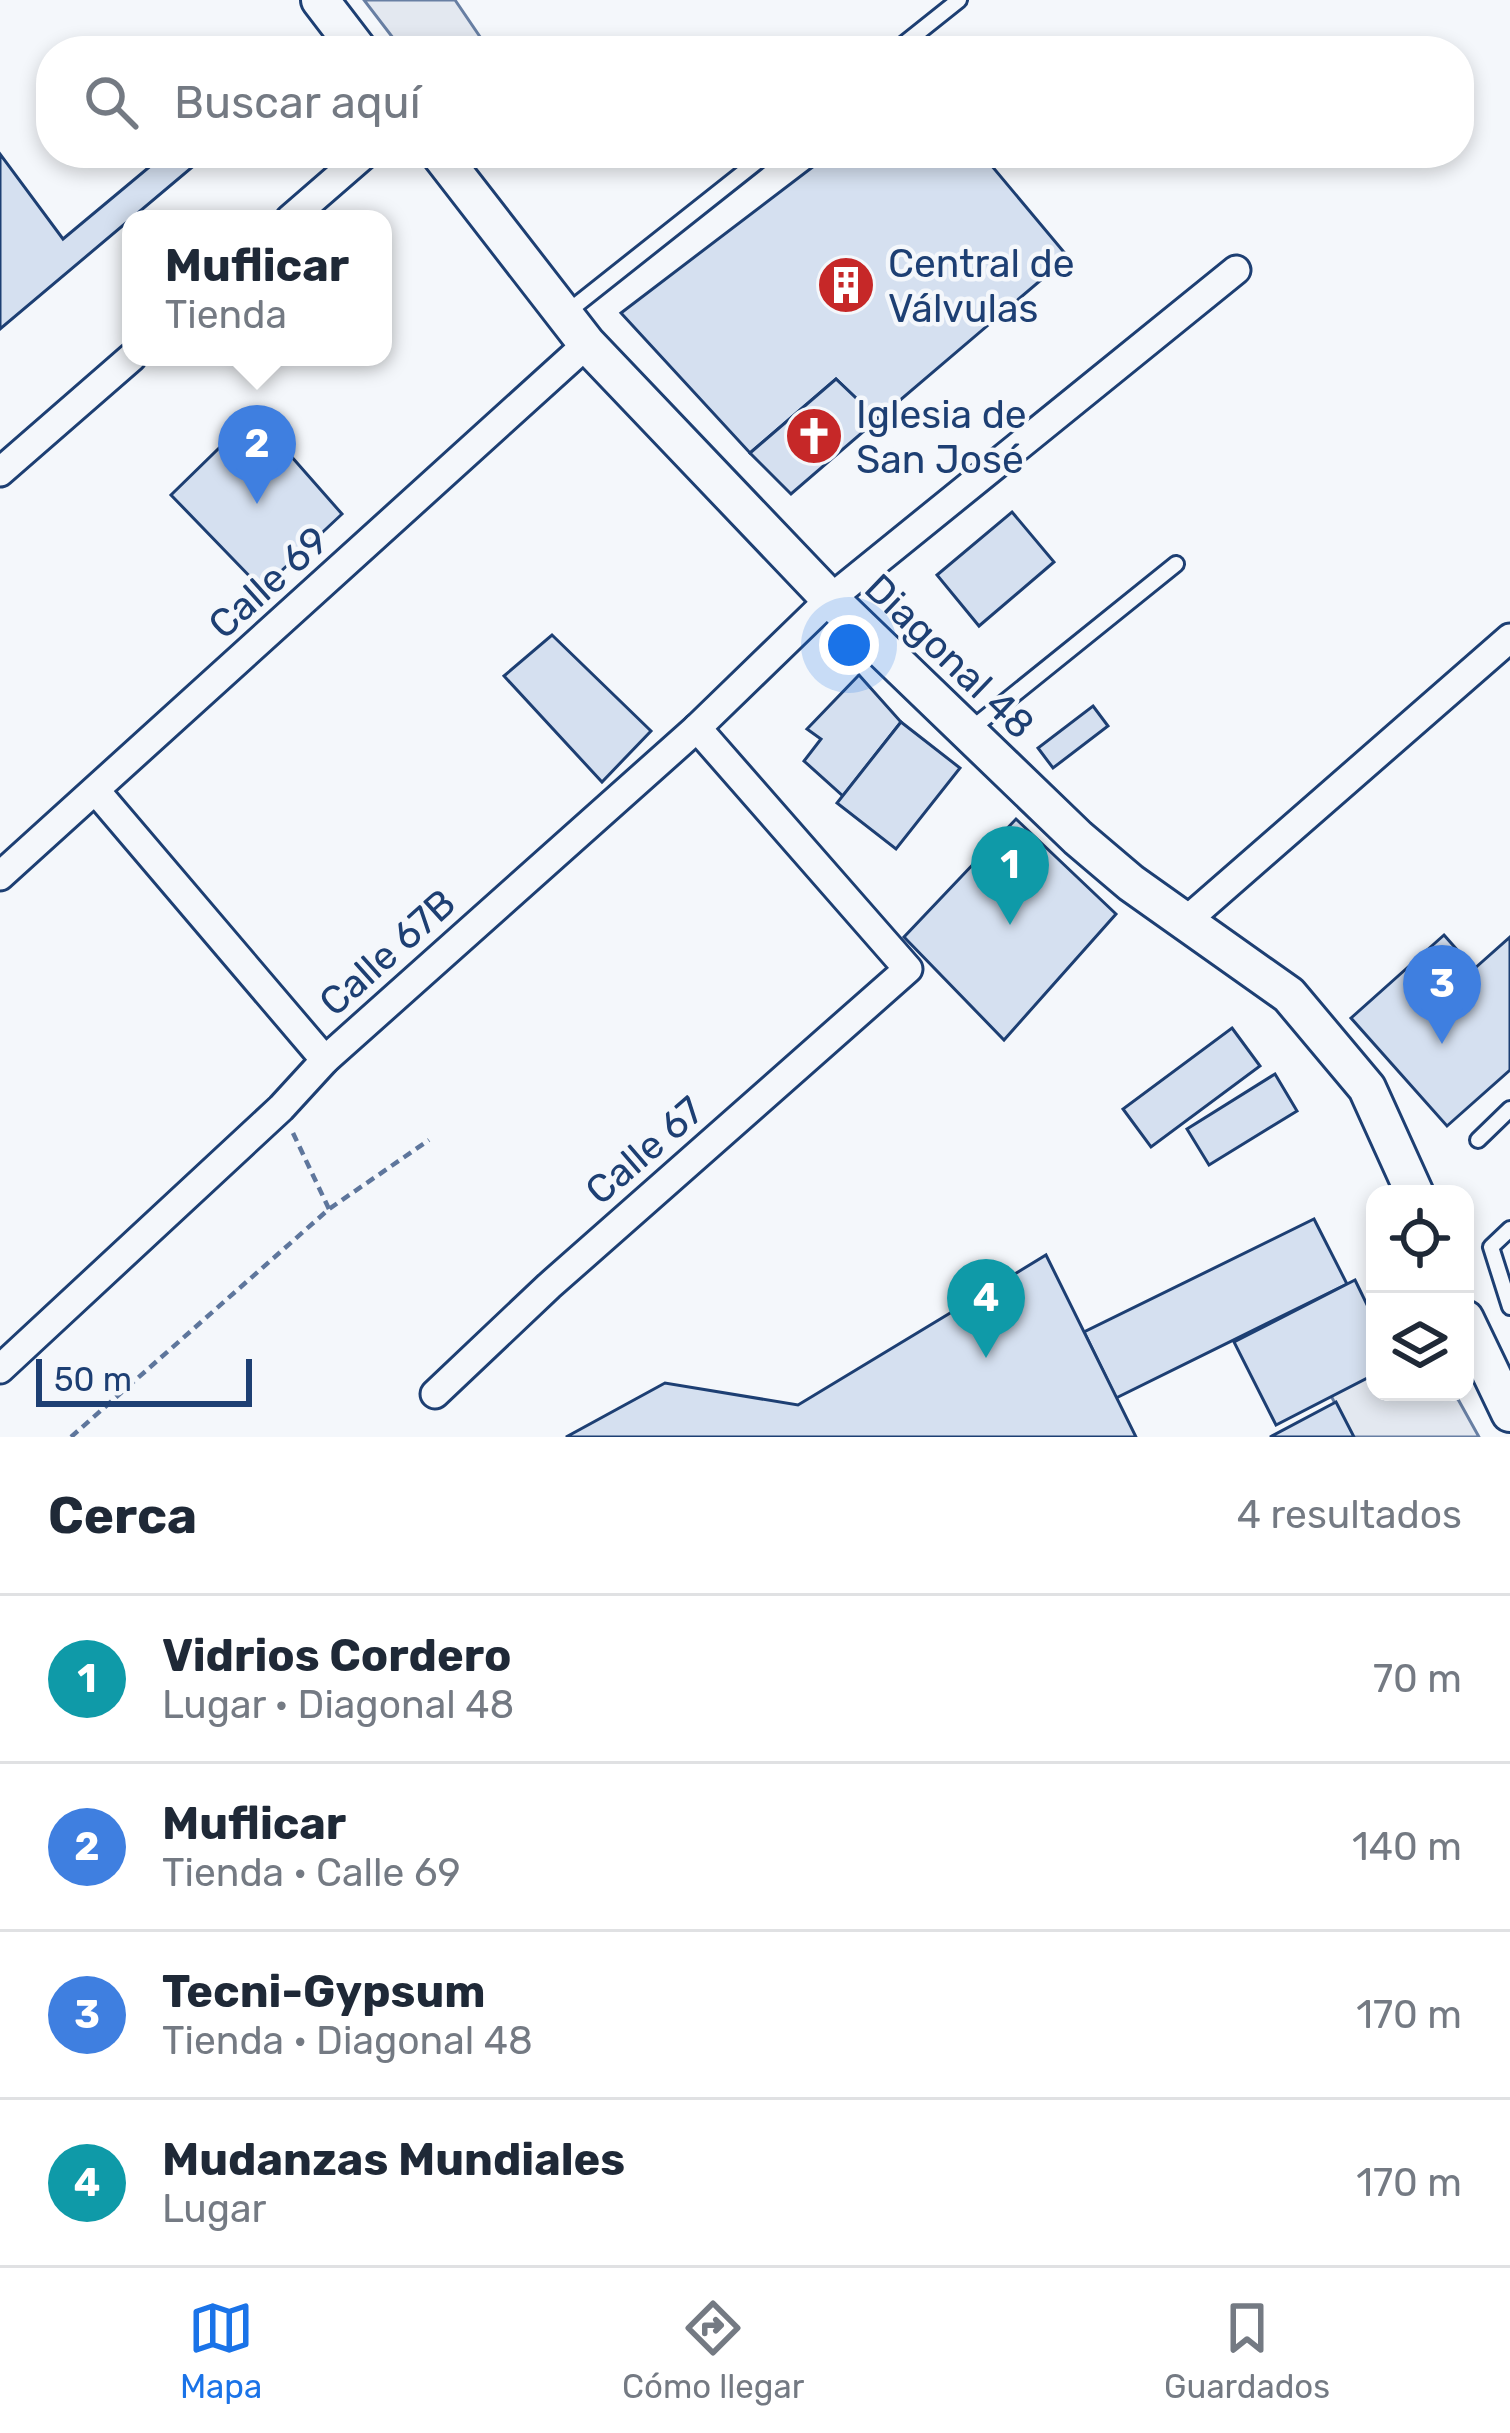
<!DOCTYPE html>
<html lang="es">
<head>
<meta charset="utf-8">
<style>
	body { margin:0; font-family:Rubik,sans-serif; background:#f6f6f7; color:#1f2937 }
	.controls { position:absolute; right:36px; bottom:36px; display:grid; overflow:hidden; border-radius:24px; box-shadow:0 6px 18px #0003 }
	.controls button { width:108px; height:108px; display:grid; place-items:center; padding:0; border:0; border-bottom:3px solid #e0e1e3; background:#fff; color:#1f2937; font:60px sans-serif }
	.scale { position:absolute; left:36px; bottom:30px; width:216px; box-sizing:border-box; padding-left:12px; border:6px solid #1d3f73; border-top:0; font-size:33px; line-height:42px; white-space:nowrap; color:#1d3f73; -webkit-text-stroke:9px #f4f7fb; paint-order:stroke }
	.you { position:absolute; left:849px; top:645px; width:42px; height:42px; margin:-30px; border:9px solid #fff; border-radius:50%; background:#1a73e8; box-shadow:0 0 0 18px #1a73e833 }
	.badge { display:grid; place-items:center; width:78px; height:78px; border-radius:50%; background:#1a73e8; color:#fff; font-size:39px; font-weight:700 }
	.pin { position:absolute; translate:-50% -99px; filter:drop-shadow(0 3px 6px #0008) }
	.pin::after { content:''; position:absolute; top:63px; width:42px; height:36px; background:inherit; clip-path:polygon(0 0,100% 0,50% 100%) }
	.popup { position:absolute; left:122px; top:210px; width:270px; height:156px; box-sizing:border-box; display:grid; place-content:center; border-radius:24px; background:#fff; filter:drop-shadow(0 3px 9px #0005); font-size:39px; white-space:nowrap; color:#747a83 }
	.popup b { font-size:45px; color:#1f2937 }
	.popup::after { content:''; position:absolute; left:50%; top:100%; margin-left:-24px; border:24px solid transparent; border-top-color:#fff }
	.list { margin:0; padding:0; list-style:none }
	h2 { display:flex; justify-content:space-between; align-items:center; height:156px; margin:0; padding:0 48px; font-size:51px }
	h2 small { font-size:39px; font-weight:400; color:#747a83 }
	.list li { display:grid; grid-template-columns:78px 1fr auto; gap:36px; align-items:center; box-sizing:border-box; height:168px; padding:0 48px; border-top:3px solid #e0e1e3 }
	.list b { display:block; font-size:45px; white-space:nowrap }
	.list p { margin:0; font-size:39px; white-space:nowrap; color:#747a83 }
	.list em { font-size:39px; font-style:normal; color:#747a83 }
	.icon { flex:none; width:66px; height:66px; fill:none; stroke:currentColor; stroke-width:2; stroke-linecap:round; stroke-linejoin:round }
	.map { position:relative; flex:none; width:1510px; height:1437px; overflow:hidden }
	.search { position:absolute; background:#fff; box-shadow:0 6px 18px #0003; left:36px; right:36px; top:36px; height:132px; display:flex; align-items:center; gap:30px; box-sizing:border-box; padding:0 42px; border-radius:48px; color:#747a83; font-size:45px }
	.sheet { height:828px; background:#fff }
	nav { display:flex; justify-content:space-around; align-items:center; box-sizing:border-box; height:168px; border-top:3px solid #e0e1e3; background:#fff; font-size:33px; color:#747a83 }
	nav a { display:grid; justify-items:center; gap:6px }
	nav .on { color:#1a73e8 }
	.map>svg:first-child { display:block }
	.parking { fill:#e3e8f0; stroke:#687fa3; stroke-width:3 }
	.building { fill:#d5e0f0; stroke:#1d3f73; stroke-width:3 }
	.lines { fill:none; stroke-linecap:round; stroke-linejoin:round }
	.lane-casing { stroke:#1d3f73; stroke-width:20 }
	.street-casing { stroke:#1d3f73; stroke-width:33 }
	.secondary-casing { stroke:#1d3f73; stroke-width:42 }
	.path { stroke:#5e769c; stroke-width:4.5; stroke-dasharray:9 6; stroke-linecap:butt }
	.lane { stroke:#f4f7fb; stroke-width:14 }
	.street { stroke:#f4f7fb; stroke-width:27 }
	.secondary { stroke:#f4f7fb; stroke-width:36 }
	.labels { text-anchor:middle; stroke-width:9; stroke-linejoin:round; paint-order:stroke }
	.poi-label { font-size:39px; fill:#1d3f73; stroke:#f4f7fb; text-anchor:start }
	.street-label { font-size:39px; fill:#1d3f73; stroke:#f4f7fb }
</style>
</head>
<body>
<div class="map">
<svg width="1510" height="1437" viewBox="0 0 1510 1437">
	<rect width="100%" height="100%" fill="#f4f7fb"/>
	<g class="parking">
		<path d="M364 0H455L489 50 403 51Z"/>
		<path d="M1375 1371V1392H1454L1479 1437H1353L1330 1394Z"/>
	</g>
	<g class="building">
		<path d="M166 153H209L0 329V154L63 239Z"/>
		<path d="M831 153H981L1068 257 878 419 836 379 750 453 621 313Z"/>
		<path d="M836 379 878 419 791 494 750 453Z"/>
		<path d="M254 414 342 514 262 589 171 495Z"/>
		<path d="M1012 512 1054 562 979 626 937 575Z"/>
		<path d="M552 635 651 731 602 782 504 676Z"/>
		<path d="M859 675 901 722 843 796 804 761 821 739 807 729Z"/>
		<path d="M1093 706 1108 726 1053 768 1038 748Z"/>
		<path d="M901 722 960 768 896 849 837 803Z"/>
		<path d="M1016 819 1116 914 1004 1040 904 937Z"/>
		<path d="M1444 935 1474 969 1510 937V1070L1447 1126 1351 1018Z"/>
		<path d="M1232 1028 1260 1066 1151 1147 1123 1109Z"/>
		<path d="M1275 1074 1297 1111 1209 1165 1187 1129Z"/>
		<path d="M1314 1219 1347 1284 1116 1398 1084 1332Z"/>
		<path d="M1046 1255 1136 1437H566L665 1383 798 1405Z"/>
		<path d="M1355 1280 1375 1321V1374L1276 1425 1234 1342Z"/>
		<path d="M1336 1402 1354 1437H1270Z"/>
	</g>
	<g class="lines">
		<g class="lane-casing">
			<g id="lane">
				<path d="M895 51 959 0"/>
				<path d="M565 314 768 153"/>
				<path d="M970 730 1176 564"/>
				<path d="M1478 1140 1510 1109"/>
				<path d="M1510 1229 1491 1247 1510 1307"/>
			</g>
		</g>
		<g class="street-casing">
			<g id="street">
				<path d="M290 219 366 153"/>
				<path d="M0 472 132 357"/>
				<path d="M96 791 325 1060"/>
				<path d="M0 876 587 344"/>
				<path d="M1186 921 1510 638"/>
				<path d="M0 1369 281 1108 325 1060 697 728 830 599 1236 270"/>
				<path d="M435 1394 549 1286 908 969 697 728"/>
			</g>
		</g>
		<g class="secondary-casing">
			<g id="secondary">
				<path d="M320 0 359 51"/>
				<path d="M439 153 587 344 830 599 1078 838 1131 883 1289 995 1367 1088 1415 1194"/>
				<path d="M1465 1319 1510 1413"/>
			</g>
		</g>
		<g class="path">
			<path d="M293 1133 329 1209"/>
			<path d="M71 1437 329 1209 429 1140"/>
		</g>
		<use href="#lane" class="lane"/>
		<use href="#street" class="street"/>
		<use href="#secondary" class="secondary"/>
	</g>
	<defs>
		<g id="building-disc" transform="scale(3)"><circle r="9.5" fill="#c62828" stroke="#f4f7fb"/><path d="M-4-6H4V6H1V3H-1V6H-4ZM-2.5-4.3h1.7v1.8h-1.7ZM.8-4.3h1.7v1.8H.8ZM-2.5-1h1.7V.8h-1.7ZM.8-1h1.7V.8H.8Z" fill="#fff"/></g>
		<g id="church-disc" transform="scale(3)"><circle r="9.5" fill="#c62828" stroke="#f4f7fb"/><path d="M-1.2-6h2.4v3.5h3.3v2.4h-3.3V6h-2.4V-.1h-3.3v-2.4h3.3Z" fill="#fff"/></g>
	</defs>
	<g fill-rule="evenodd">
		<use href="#building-disc" x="846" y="285"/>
		<use href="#church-disc" x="814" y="436"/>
	</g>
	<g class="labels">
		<g class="poi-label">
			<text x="888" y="277">Central de<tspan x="888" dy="45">Válvulas</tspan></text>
			<text x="856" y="428">Iglesia de<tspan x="856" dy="45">San José</tspan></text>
		</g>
		<g class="street-label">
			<text transform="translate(268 582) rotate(-42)" y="14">Calle 69</text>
			<text transform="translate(950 656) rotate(44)" y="14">Diagonal 48</text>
			<text transform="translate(387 952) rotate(-42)" y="14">Calle 67B</text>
			<text transform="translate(644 1150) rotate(-41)" y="14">Calle 67</text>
		</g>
	</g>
</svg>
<div class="controls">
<button><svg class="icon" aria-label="locate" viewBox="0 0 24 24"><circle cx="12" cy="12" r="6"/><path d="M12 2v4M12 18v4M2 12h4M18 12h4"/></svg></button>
<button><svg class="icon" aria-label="layers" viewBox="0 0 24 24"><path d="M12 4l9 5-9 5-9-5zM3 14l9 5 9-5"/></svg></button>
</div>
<div class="scale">50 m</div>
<div class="you"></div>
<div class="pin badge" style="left:1010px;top:925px;background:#0f9aa8">1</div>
<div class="pin badge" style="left:257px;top:504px;background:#3f7fe0">2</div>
<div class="popup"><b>Muflicar</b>Tienda</div>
<div class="pin badge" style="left:1442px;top:1044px;background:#3f7fe0">3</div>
<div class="pin badge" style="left:986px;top:1358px;background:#0f9aa8">4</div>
<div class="search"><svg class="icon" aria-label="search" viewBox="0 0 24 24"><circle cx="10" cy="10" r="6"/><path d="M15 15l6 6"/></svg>Buscar aquí</div>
</div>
<section class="sheet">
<h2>Cerca<small>4 resultados</small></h2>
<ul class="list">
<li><span class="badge" style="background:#0f9aa8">1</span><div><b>Vidrios Cordero</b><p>Lugar · Diagonal 48</p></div><em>70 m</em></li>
<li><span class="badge" style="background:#3f7fe0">2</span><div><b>Muflicar</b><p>Tienda · Calle 69</p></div><em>140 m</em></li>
<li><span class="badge" style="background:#3f7fe0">3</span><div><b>Tecni-Gypsum</b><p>Tienda · Diagonal 48</p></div><em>170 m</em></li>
<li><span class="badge" style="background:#0f9aa8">4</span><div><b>Mudanzas Mundiales</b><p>Lugar</p></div><em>170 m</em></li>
</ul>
</section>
<nav>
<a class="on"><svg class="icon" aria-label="map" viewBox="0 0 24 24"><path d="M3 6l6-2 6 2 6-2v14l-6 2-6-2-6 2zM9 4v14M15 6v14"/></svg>Mapa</a>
<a><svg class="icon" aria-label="directions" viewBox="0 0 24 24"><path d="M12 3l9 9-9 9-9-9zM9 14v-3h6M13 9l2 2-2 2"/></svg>Cómo llegar</a>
<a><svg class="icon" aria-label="saved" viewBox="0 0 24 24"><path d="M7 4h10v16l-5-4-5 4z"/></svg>Guardados</a>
</nav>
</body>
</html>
